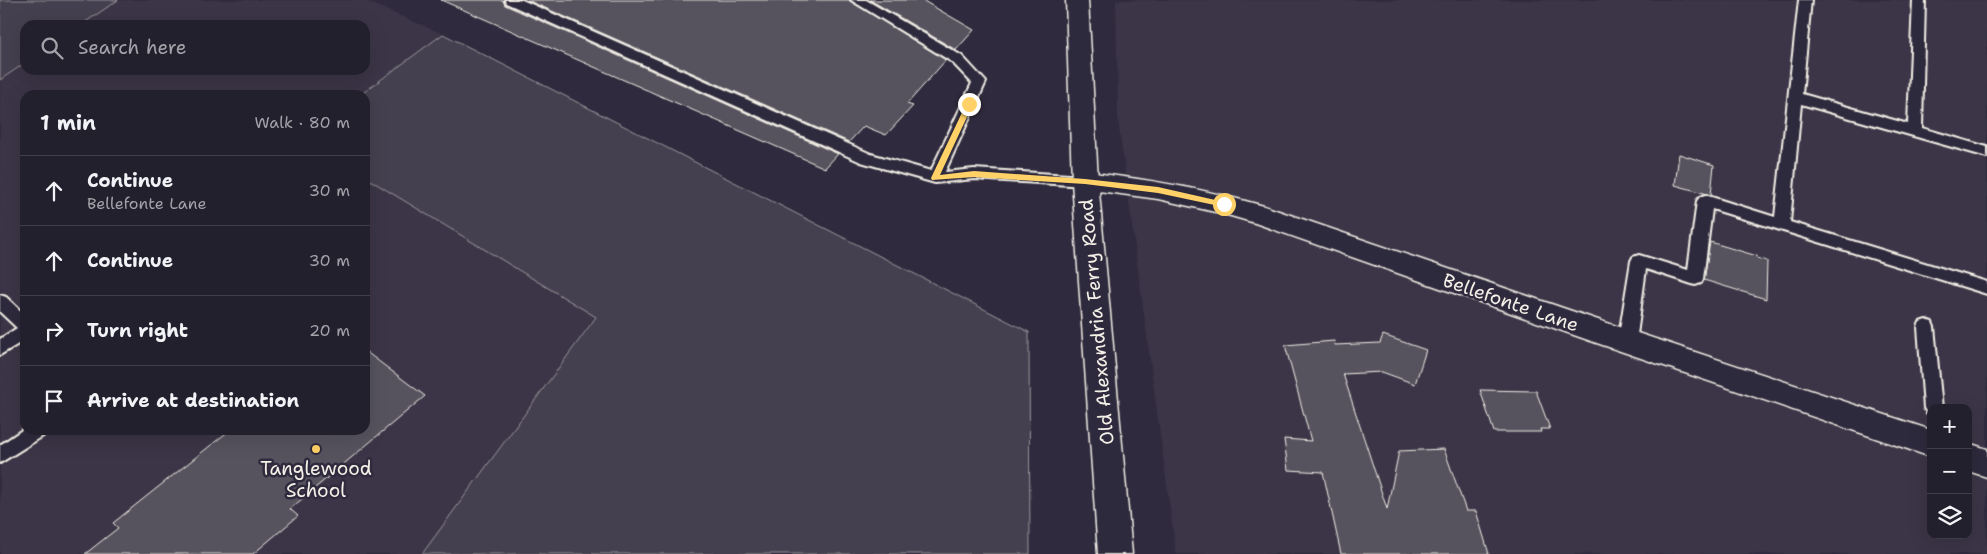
<!DOCTYPE html>
<html lang="en">
<head>
<meta charset="utf-8">
<style>
	body { margin:0; font-family:"Shantell Sans",sans-serif; background:#2f2d3a; color:#f1f3f6 }
	.controls { position:absolute; right:15px; bottom:15px; display:grid; overflow:hidden; border-radius:10px; box-shadow:0 5px 20px #0002 }
	.controls button { width:45px; height:45px; display:grid; place-items:center; padding:0; border:0; border-bottom:1px solid #403e4a; background:#23202e; color:#f1f3f6; font:25px sans-serif }
	.stop { position:absolute; width:15px; height:15px; margin:-11px; border:4px solid #ffd166; border-radius:50%; background:#fff }
	.stop.end { background:#ffd166; border-color:#fff; box-shadow:0 1px 5px #0008 }
	.list { margin:0; padding:0; list-style:none }
	h2 { display:flex; justify-content:space-between; align-items:center; height:65px; margin:0; padding:0 20px; font-size:21px }
	h2 small { font-size:16px; font-weight:400; color:#a3a3aa }
	.list li { display:grid; grid-template-columns:32px 1fr auto; gap:15px; align-items:center; box-sizing:border-box; height:70px; padding:0 20px; border-top:1px solid #403e4a }
	.list b { display:block; font-size:19px; white-space:nowrap }
	.list p { margin:0; font-size:16px; white-space:nowrap; color:#a3a3aa }
	.list em { font-size:16px; font-style:normal; color:#a3a3aa }
	.icon { flex:none; width:28px; height:28px; fill:none; stroke:currentColor; stroke-width:2; stroke-linecap:round; stroke-linejoin:round }
	.map { position:relative; flex:none; width:1987px; height:554px; overflow:hidden }
	.search { position:absolute; background:#23202e; box-shadow:0 5px 20px #0002; left:20px; top:20px; width:350px; height:55px; display:flex; align-items:center; gap:12px; box-sizing:border-box; padding:0 18px; border-radius:15px; color:#a3a3aa; font-size:19px }
	.panel { position:absolute; background:#23202e; box-shadow:0 5px 20px #0002; left:20px; top:90px; width:350px; height:345px; border-radius:15px }
	.map>svg:first-child { display:block }
	.built { fill:#3b3647; fill-rule:evenodd }
	.green { fill:#454050; stroke:#9c989c }
	.building { fill:#56525f; stroke:#f4f1e8 }
	.lines { fill:none; stroke-linecap:round; stroke-linejoin:round }
	.lane-casing { stroke:#f4f1e8; stroke-width:4 }
	.street-casing { stroke:#f4f1e8; stroke-width:3 }
	.secondary-casing { stroke:#f4f1e8; stroke-width:3 }
	.lane { fill:#2f2a3d; fill-rule:evenodd }
	.street { fill:#2f2a3d; fill-rule:evenodd }
	.secondary { fill:#2f2a3d; fill-rule:evenodd }
	.route { fill:#ffd166 }
	.poi-dot { fill:#ffd166; stroke:#2f2a3d; stroke-width:2 }
	.labels { text-anchor:middle; stroke-width:5; stroke-linejoin:round; paint-order:stroke }
	.street-label { font-size:19px; fill:#f4f1e8; stroke:#2f2a3d }
	.poi-label { font-size:19px; fill:#f4f1e8; stroke:#2f2a3d }
</style>
</head>
<body>
<div class="map">
<svg width="1987" height="554" viewBox="0 0 1987 554">
	<rect width="100%" height="100%" fill="#2f2a3d"/>
	<filter id="ink" filterUnits="userSpaceOnUse"><feTurbulence type="fractalNoise" baseFrequency=".02" numOctaves="2"/><feDisplacementMap in="SourceGraphic" scale="10" xChannelSelector="R" yChannelSelector="G"/><feConvolveMatrix kernelMatrix="1 2 1 2 8 2 1 2 1" color-interpolation-filters="sRGB"/></filter>
	<g filter="url(#ink)">
		<g class="built">
			<path d="M86 0H363L443 34 360 95H25V430H365V177L596 316 422 554H0V61L25 44V70H365V25H51Z"/>
			<path d="M1116 0H1987V554H1176L1118 120ZM1931 408H1968V535H1931Z"/>
		</g>
		<g class="green">
			<path d="M0 0H118L81 25H25V63L0 80Z"/>
			<path d="M443 34 1029 332 1030 554H422L596 317 365 177V95H360Z"/>
		</g>
		<g class="building">
			<path d="M441 0H503L505 5 838 154 825 168Z"/>
			<path d="M527 0H849L946 60 907 104 913 106 886 135 864 126 849 142Z"/>
			<path d="M870 0H922L974 30 956 50Z"/>
			<path d="M1679 154 1714 165 1711 195 1675 185Z"/>
			<path d="M1710 242 1757 256V258L1767 261 1766 299 1704 280Z"/>
			<path d="M1383 335 1426 350 1415 384 1382 372 1343 374 1387 509 1399 451 1444 449 1466 511H1476L1489 554H1341L1323 472 1288 470 1284 439 1311 441 1285 345 1334 341 1335 345 1380 343Z"/>
			<path d="M365 351 425 396 290 509 298 516 253 554H85L118 528 113 523 230 430H365Z"/>
			<path d="M1480 390 1536 391 1550 429H1540L1541 432H1494Z"/>
		</g>
		<g class="lines">
			<g class="lane-casing">
				<g id="lane">
					<path d="M505 0H522L871 154 931 171 972 83 952 62 851 0H866L962 56 986 82 945 172 974 169 1085 176 1090 177 1093 181 1090 185 1085 186 974 179 935 183 861 162 506 3Z"/>
					<path d="M1799 0H1811L1802 94 1908 124 1913 0H1925L1922 128 1987 147V157L1801 104 1790 222 1987 282V294L1712 209 1703 279 1701 283 1695 285 1646 269 1636 342 1633 347 1627 349 1621 347 1618 342 1631 261 1633 257 1639 255 1688 270 1697 201 1700 197 1705 195 1775 217Z"/>
					<path d="M0 295 6 297 25 315V340L0 355V339L17 328 0 312Z"/>
					<path d="M1926 320 1932 322 1934 327 1942 408H1931V415L1927 413 1924 408 1918 327 1920 322Z"/>
					<path d="M25 428V430H46L43 436 0 463V445Z"/>
				</g>
			</g>
			<g class="street-casing">
				<g id="street">
					<path d="M1085 172C1147 179 1204 189 1264 206L1604 322 1931 430V457L1588 340 1255 223 1224 214 1158 199 1076 188 1072 181 1076 174Z"/>
					<path d="M1968 443 1987 449V477L1968 471Z"/>
				</g>
			</g>
			<g class="secondary-casing">
				<path id="secondary" d="M1066 0H1088L1098 181 1132 554H1098L1072 181Z"/>
			</g>
			<use href="#lane" class="lane"/>
			<use href="#street" class="street"/>
			<use href="#secondary" class="secondary"/>
		</g>
	</g>
	<path class="route" d="M967 102 973 104 940 175 974 171 1085 179 1158 187 1224 202 1228 204 1224 207 1158 193 1085 184 974 177 932 180 931 178Z"/>
	<circle class="poi-dot" cx="316" cy="449" r="5"/>
	<g class="labels">
		<g class="street-label">
			<text transform="translate(1511 302) rotate(19)" y="7">Bellefonte Lane</text>
			<text transform="translate(1096 322) rotate(-95)" y="7">Old Alexandria Ferry Road</text>
		</g>
		<g class="poi-label">
			<text x="316" y="475">Tanglewood<tspan x="316" dy="22">School</tspan></text>
		</g>
	</g>
</svg>
<div class="controls">
<button>+</button>
<button>−</button>
<button><svg class="icon" aria-label="layers" viewBox="0 0 24 24"><path d="M12 4l9 5-9 5-9-5zM3 14l9 5 9-5"/></svg></button>
</div>
<div class="stop" style="left:1224px;top:204px"></div>
<div class="stop end" style="left:969px;top:104px"></div>
<div class="search"><svg class="icon" aria-label="search" viewBox="0 0 24 24"><circle cx="10" cy="10" r="6"/><path d="M15 15l6 6"/></svg>Search here</div>
<section class="panel">
<h2>1 min<small>Walk · 80 m</small></h2>
<ul class="list">
<li><svg class="icon" aria-label="ahead" viewBox="0 0 24 24"><path d="M12 20V5M6 11l6-6 6 6"/></svg><div><b>Continue</b><p>Bellefonte Lane</p></div><em>30 m</em></li>
<li><svg class="icon" aria-label="ahead" viewBox="0 0 24 24"><path d="M12 20V5M6 11l6-6 6 6"/></svg><div><b>Continue</b></div><em>30 m</em></li>
<li><svg class="icon" aria-label="right" viewBox="0 0 24 24"><path d="M7 20v-9h11M14 6l5 5-5 5"/></svg><div><b>Turn right</b></div><em>20 m</em></li>
<li><svg class="icon" aria-label="arrive" viewBox="0 0 24 24"><path d="M6 21V4h12l-3 4 3 4H6"/></svg><div><b>Arrive at destination</b></div></li>
</ul>
</section>
</div>
</body>
</html>
